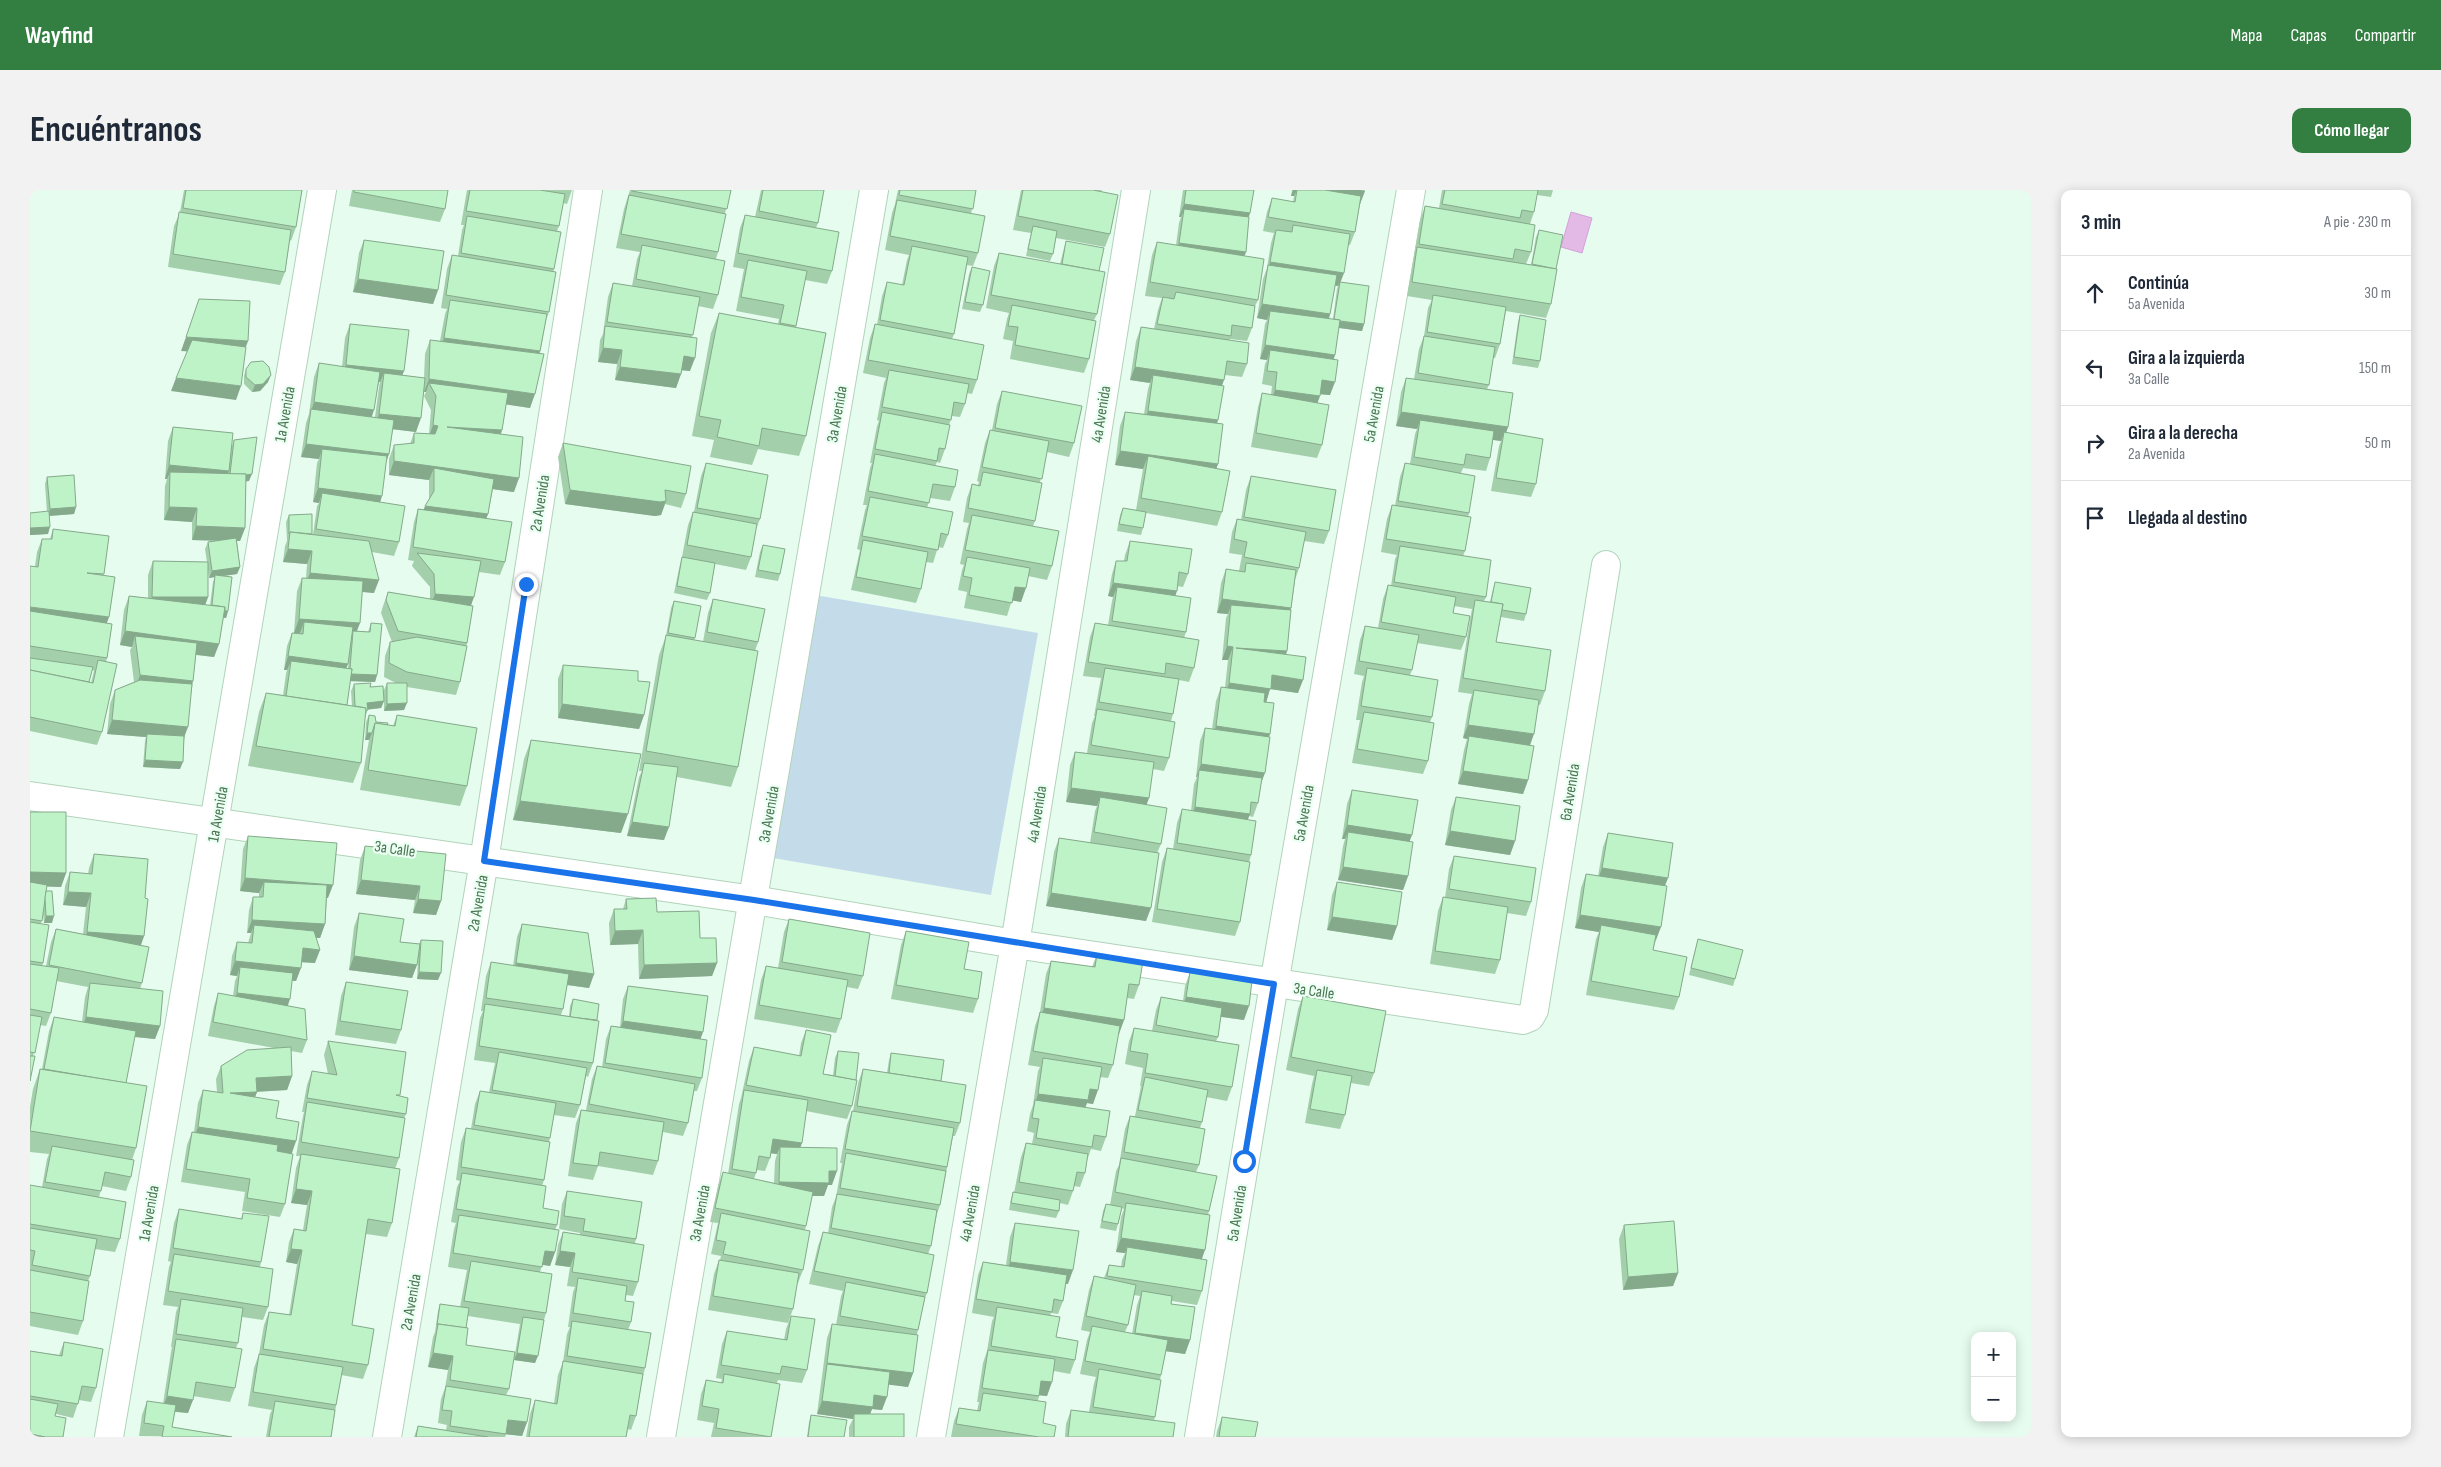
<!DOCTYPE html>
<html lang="es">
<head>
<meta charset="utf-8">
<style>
	body { margin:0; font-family:"Sofia Sans Condensed",sans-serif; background:#f2f2f3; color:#1f2937 }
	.controls { position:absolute; right:15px; bottom:15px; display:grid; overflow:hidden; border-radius:10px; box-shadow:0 2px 12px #0003 }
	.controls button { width:45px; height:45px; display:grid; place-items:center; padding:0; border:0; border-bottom:1px solid #e0e1e3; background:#fff; color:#1f2937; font:25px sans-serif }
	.stop { position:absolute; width:15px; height:15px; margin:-11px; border:4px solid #1a73e8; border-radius:50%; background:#fff }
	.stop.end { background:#1a73e8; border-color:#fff; box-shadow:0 1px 5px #0008 }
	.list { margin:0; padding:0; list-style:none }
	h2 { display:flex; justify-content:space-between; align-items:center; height:65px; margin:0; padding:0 20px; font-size:21px }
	h2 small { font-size:16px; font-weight:400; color:#747a83 }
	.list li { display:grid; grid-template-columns:32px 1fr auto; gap:15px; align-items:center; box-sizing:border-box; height:75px; padding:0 20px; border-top:1px solid #e0e1e3 }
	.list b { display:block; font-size:19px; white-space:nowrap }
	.list p { margin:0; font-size:16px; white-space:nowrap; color:#747a83 }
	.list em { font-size:16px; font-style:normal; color:#747a83 }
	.icon { flex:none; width:28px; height:28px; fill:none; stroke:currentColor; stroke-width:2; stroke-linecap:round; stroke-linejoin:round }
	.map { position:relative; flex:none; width:2001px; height:1247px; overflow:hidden; border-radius:10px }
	header { display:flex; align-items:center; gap:30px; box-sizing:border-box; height:70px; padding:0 25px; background:#337e41; color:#fff }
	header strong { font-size:24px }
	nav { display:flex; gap:28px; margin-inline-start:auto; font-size:18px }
	.intro { display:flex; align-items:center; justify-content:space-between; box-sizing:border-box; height:120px; padding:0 30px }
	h1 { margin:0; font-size:35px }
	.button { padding:12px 22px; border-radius:10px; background:#337e41; color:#fff; font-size:18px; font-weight:700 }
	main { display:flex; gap:30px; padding:0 30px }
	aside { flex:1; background:#fff; border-radius:10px; box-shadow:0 2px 12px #0003 }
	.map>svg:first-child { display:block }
	.green { fill:#c4dcea }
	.water { fill:#e3bae6; stroke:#d5a0d8 }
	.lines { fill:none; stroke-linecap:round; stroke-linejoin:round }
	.minor-casing { stroke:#b1d3ba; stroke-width:30 }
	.minor { stroke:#fff; stroke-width:28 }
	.wall { fill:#a3d0ab; fill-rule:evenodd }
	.shaded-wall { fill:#85a98b }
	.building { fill:#bef2c7; stroke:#85a98b }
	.route { stroke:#1a73e8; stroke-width:6 }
	.labels { text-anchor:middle; stroke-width:4.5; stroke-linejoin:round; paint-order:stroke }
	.street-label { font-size:16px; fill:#4b7651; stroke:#ecfff4 }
</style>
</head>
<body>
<header>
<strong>Wayfind</strong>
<nav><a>Mapa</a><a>Capas</a><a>Compartir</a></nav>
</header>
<div class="intro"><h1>Encuéntranos</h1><a class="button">Cómo llegar</a></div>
<main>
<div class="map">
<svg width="2001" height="1247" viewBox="0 0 2001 1247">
	<rect width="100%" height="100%" fill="#e6fcef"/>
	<path class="green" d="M785 405 1008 443 961 705 743 668Z"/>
	<path class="water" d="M1541 22 1562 28 1552 63 1531 57Z"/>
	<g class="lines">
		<g class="minor-casing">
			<g id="minor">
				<path d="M0 606 724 710 985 754 1493 830 1500 827 1504 820 1576 375"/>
				<path d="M79 1247 292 0"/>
				<path d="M357 1247 454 671 558 0"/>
				<path d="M631 1247 844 0"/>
				<path d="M901 1247 985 754 1106 0"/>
				<path d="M1169 1247 1244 794 1381 0"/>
			</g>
		</g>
		<use href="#minor" class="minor"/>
	</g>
	<g class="wall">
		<path d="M154 0H272L266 37 261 51 260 50 255 82 250 95 138 77 144 36 150 22Z"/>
		<path d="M322 0H418L415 19 410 32 319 16Z"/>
		<path d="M437 0H542L537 14 533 13 529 36 527 41 524 79 523 82 519 122 516 130 500 218 476 214 472 240 471 244 484 302 463 299 458 324 456 328 475 372 470 385 449 382 441 415 437 453 430 492 426 505 377 497 374 520 354 521V500L357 493H366L354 487 355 466 360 452H362L351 423 353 416 358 402 400 409V397L382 376 384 371 378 370 384 332 388 319H394L399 310V290L359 285V269L364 255 380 254 384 243 399 244 401 220 394 206 396 202H394L386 242 363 239 359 264 356 272 350 312 369 352 364 366 342 362 344 403 332 402 327 441 338 442 341 433 347 485 345 492 320 491 317 515 322 516 321 501 324 494 340 497 354 511 351 518 338 519 335 527 331 573 323 593 218 576 229 522 236 503 253 505 256 484 257 480H254L257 456 262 443 269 444 270 443H264L267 401 272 388H276L277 374 253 372 255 356 257 351 256 332 259 325 283 345 287 316 289 313 283 312 287 273 289 269 271 267 276 233 279 224 284 187 289 173 312 177 315 148 320 134 373 185 394 188 395 164 400 150 410 151 415 124 417 119 411 118 417 79 422 65 428 66 432 40 434 35H431ZM349 192H350L349 197 345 227H342ZM319 465 318 478H316Z"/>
		<path d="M600 0H701L695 23 688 62 686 69 688 105 683 119 668 116 662 147 660 181 652 180 646 198 585 190 587 174 568 172 570 150 573 144 578 107 583 93 602 96 607 69 610 62 586 58 594 19Z"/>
		<path d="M731 0H794L788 33 786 38 802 81 797 94 775 90 766 137 776 246 769 266 728 259 722 275 680 267 684 250 662 246 681 143 689 123 748 134 749 129 706 121 713 84 714 79 703 77 710 38 715 25 725 27Z"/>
		<path d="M868 0H946L941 24 948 63 943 76 937 75 924 144 922 149 947 190 942 204 937 203 935 214 930 227 922 226 919 235 915 259 910 273 907 272 905 276 925 297 920 311 900 308 897 318 918 345 913 358 908 357 903 373 896 372 891 399 886 413 821 400 830 360 827 359 835 320 837 315H833L840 278 842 273H840L847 236 849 231 847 230 854 193 856 188 833 183 840 148 845 134 847 135 852 106 857 92 872 95 877 70 879 65 855 60 862 23 865 14Z"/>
		<path d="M991 0H1072L1071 1 1080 44 1075 57 1026 48 1023 64 1020 71 996 66 1001 43 983 40Z"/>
		<path d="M1153 0H1224L1219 27 1216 62 1214 66 1228 110 1225 116 1222 138 1217 151 1200 149 1199 150 1217 174 1212 187 1195 185 1192 195 1187 233 1188 274 1186 278 1192 322 1187 336 1116 323 1113 338 1111 345 1087 341 1090 325 1093 318 1106 320 1113 279 1085 275 1090 236 1095 222 1114 224 1118 199 1120 193 1100 190 1106 151 1111 137 1124 139 1128 120 1132 108 1115 106 1122 65 1127 52 1146 55 1149 33 1151 27H1149Z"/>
		<path d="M1262 0H1335L1330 14 1325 42 1320 55H1318L1310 92 1334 134 1332 141 1309 138 1304 169 1300 205 1290 204 1287 213 1292 255 1287 268 1221 257 1228 217 1232 203 1241 205 1242 196 1232 194 1235 174 1237 170 1230 169 1235 134 1237 130 1227 128 1233 89 1237 78 1241 53 1244 43 1233 41 1237 22 1242 8 1263 12 1264 6H1261ZM1305 96H1308L1307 99 1303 129H1299L1300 124Z"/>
		<path d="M1412 0H1523L1521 7 1507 5 1504 22 1500 34 1501 62 1496 74 1501 75 1506 47 1509 40 1526 79 1521 114 1516 128 1476 121 1470 154 1465 168H1463L1459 195 1457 199 1478 237 1476 243 1506 294 1501 307 1461 301 1469 256 1471 251 1463 250 1460 268 1456 281 1433 278 1431 283 1439 323 1438 327 1435 361 1433 366 1456 407 1454 411 1460 412 1463 399 1465 392 1496 424 1494 431 1471 427 1466 452 1515 501 1510 515 1508 514 1500 555 1498 590 1493 604 1428 594 1434 560 1437 549 1433 548 1439 514 1442 504 1428 502 1441 424 1442 419 1424 416 1423 423 1436 447 1431 460 1387 453 1382 480 1380 485 1402 527 1400 532 1398 571 1393 584 1322 573 1329 535 1330 530H1326L1332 492 1334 486 1324 484 1330 450 1335 436 1348 438 1353 409 1358 395 1361 396 1365 369 1367 365 1351 362 1357 329 1362 315 1365 316 1370 287 1375 273 1380 274 1385 244 1387 239 1366 236 1371 202 1376 188 1384 189 1389 159 1394 146 1398 118 1402 110 1377 106 1390 30 1395 16 1409 18Z"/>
		<path d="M334 50 408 100 403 114 323 102 329 63Z"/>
		<path d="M1036 51 1069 81 1067 124 1064 130 1059 169 1054 183 980 169 983 151 973 149 977 129 979 123 956 118 964 76 969 63 1030 74 1034 58Z"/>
		<path d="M942 77 953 115 950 122 932 119 939 84Z"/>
		<path d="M1490 125 1510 171 1508 178 1482 174 1488 132Z"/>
		<path d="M216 179 238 192 230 201 222 202 214 194V186Z"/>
		<path d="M972 201 1044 253 1039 267 1017 262 1010 292 1005 331 1003 336 1022 376 1017 390 998 386 991 412 982 410 977 426 934 418 937 402 928 400 932 380 934 375 930 374 937 339 939 333 933 332 937 308 942 294 948 295 949 292 947 291 955 253 960 240H962L967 214Z"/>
		<path d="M143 237 202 256 204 250 219 291H216L215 338 210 351H207L210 377 207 384 194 386 198 421 196 428H193L189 454 184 467 166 465 163 491 150 579 113 577 115 551 116 547 77 544 80 514 85 500 104 492 100 460 102 457 90 455 94 420 99 406 118 408V385L123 371 177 372 175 359 178 352 186 351 162 350V332L134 330 135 296 137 289H135L138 251ZM178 379 179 388 185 387 183 392 180 415H175L178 407Z"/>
		<path d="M533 253 656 304 651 318 635 314 631 325 625 326 535 314 528 267Z"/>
		<path d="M676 273 730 329 726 339 721 367 716 380 685 374 680 403 677 410 644 403 650 374 652 367 658 335 663 322H664L671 286Z"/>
		<path d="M1221 286 1299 341 1294 354 1274 351 1269 378 1265 390 1261 420 1257 461 1256 464 1268 503 1240 499 1236 512 1239 547 1228 613 1223 627 1219 626 1217 629 1221 665 1219 672 1210 732 1205 746 1122 732 1132 672 1137 658 1143 659 1147 633 1152 619 1161 621 1164 594 1167 587H1166L1170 551 1175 538 1182 539 1186 511 1191 497H1195L1198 470H1192L1196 428 1198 424 1187 423 1191 393 1196 379 1209 381 1212 365 1199 363 1202 342 1207 329 1211 330 1216 300Z"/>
		<path d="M17 287 46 317 44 324 19 326 18 344 0 345V323L17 322 15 294Z"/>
		<path d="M23 339 74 385 77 433V468L76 472 72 542 67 555 0 541V376H5L7 362 12 349H20ZM62 480 64 481 61 493 59 492Z"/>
		<path d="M1100 351 1158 384 1153 397 1147 396 1145 406 1156 442 1154 448 1164 478 1159 492 1149 490 1143 524 1141 531 1139 568 1134 581 1123 579 1116 615 1131 654 1127 663 1116 731 1016 716 1024 662 1029 648 1060 653 1065 621 1067 616 1036 612 1040 575 1045 562 1057 563 1062 533 1065 526H1064L1071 488 1053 486 1060 447 1065 433 1078 435 1082 411 1083 407 1078 406 1082 384 1086 371H1094L1095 365Z"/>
		<path d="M733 355 750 384 748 391 725 387 730 362Z"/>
		<path d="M683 409 728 452 725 461 708 577 701 597 647 587 634 650 597 646 609 587 612 581H609L629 465 636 446 641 418 644 411 665 448 664 450 673 452 678 423Z"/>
		<path d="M533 475 614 525 609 539 528 528V489Z"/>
		<path d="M339 525 346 532 363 536 367 525 437 596 430 616 330 600 339 550H335L336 532Z"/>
		<path d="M501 550 591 643 483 630 494 569Z"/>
		<path d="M1322 600 1380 651 1378 686 1373 700 1308 690 1313 656 1315 649H1312L1317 614Z"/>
		<path d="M1426 607 1485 651 1480 665 1415 655 1421 620Z"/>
		<path d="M0 622 36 683 31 697 16 696V701L22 733H14L13 723 11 734 13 773 12 776H16L21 752 26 739 53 744 56 717 33 715 35 696 40 682 58 684 59 678 64 664 115 708 114 746 111 755 112 793 110 799 130 836 125 849 104 847 96 893 106 958 102 970 101 987 96 1001 72 996 69 1007 90 1049 85 1062 65 1059 60 1086 58 1091 53 1131 48 1145 0 1136V996L12 997 17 969 19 964 0 962V917L3 899 10 879H12L19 841 24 827 52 832 55 807 58 797 26 791 21 823 16 836 10 835 3 866 0 891Z"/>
		<path d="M1578 643 1635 696 1626 750 1623 760 1649 807 1644 820 1556 805 1566 749 1569 742 1545 738 1551 698 1556 684 1568 686 1573 657Z"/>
		<path d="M218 646 298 708H297L295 734 290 748H286L285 773 272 772 266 791H262L258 816 277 850 272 863 261 861 262 886 257 900 227 902 225 907 246 928 266 951 262 963 255 1014 250 1027 212 1021 215 1002 151 992 157 955 162 942H164L168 913 173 900 187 902 186 889 191 876 244 858 178 846 184 816 188 803 203 806 205 791 207 786 200 785 202 766 207 752 218 753 221 743H217L219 720 223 707H229V703L210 701 213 659Z"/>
		<path d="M335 656 411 711 406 725 383 723 385 710 326 704 330 670Z"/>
		<path d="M1424 666 1501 712 1496 726 1477 723 1470 770 1465 784 1400 774 1408 721 1413 707 1415 708 1419 679Z"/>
		<path d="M1307 692 1367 736 1362 750 1297 740 1302 705Z"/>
		<path d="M596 709 627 722 687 773 682 786 609 789 608 754 580 755 579 733 584 719H593Z"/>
		<path d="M329 723 370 752 389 754 391 750 408 790 387 789 388 770 382 788 319 780 324 737Z"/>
		<path d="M759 729 833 786 828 799 817 797 811 829 806 843 724 829 731 790 736 776 748 778 754 742Z"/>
		<path d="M492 734 564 784 559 798 537 795 533 819 531 825 539 826 540 816 543 809 567 830 563 873 558 887 556 886 550 915 545 928 524 925 520 948 519 951 514 990 512 996 513 1018 527 1035 525 1040V1062L520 1076 512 1075 510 1082 516 1123 514 1130 505 1173 484 1170 490 1134 438 1126 436 1138V1155L479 1199 476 1205 497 1232 492 1246 476 1244 475 1247H384L388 1236 416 1240 417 1235 408 1233 411 1209 415 1198 418 1180 398 1177 403 1147 405 1142 408 1121 410 1114 430 1117 436 1085 437 1080 418 1077 424 1039 426 1033 421 1032 427 997 430 991 426 990 431 952 436 938 441 939 445 914 450 901 459 902 465 873 444 870 450 828 453 821H451L456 786 461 772 483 776 487 747Z"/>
		<path d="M876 741 934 779 948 809 943 823 861 809 871 755Z"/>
		<path d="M1668 749 1705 789 1703 796 1659 785 1666 756Z"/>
		<path d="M1067 764 1109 795 1104 809 1097 808 1094 830 1088 844 1083 875 1078 888 1070 887 1063 914 1057 913 1055 917 1076 947 1071 961 1061 959 1057 970 1055 983 1050 997 1044 996 1043 1001 1038 1015 1030 1013 1029 1021 1026 1028 979 1020 981 1009 983 1002 984 1003 991 967 996 953 1002 954 1004 943 997 941 1000 924 1003 915 1008 881 1010 877 998 875 1005 836 1010 822 1016 784 1021 771 1062 777Z"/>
		<path d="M1160 782 1214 830 1191 827 1188 847 1186 851 1202 897 1197 911 1176 907 1172 932 1170 938 1169 975 1166 982 1179 1021 1178 1025 1172 1069V1101L1167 1115 1142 1111 1141 1114 1160 1150 1155 1164 1136 1161 1131 1185 1130 1190 1125 1227 1124 1230 1143 1247H1035L1036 1234 1041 1220 1059 1222 1064 1193 1066 1187 1050 1184 1057 1150 1060 1142 1051 1140 1059 1100 1064 1086 1074 1088 1079 1075 1091 1077 1092 1070 1095 1063 1086 1062 1091 1027 1094 1019 1092 1018 1088 1034 1086 1041 1070 1038 1073 1021 1076 1014 1080 1015 1086 981 1089 975 1095 939 1100 926H1105L1111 896H1110L1113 878 1095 874 1099 851 1104 838 1122 841 1126 820 1131 807 1153 811 1155 796ZM1104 1105 1110 1106 1107 1115 1102 1144 1095 1142 1098 1135Z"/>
		<path d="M316 792 371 840 366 854 305 845 311 806Z"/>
		<path d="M598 796 671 849 672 888 667 901H664L658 933 653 946 633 942 628 971 623 985 568 976 563 990 538 986 546 933 551 920H556L562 889 567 876 572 877 576 849 581 836 590 837 593 809Z"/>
		<path d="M1273 806 1344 883 1339 896 1321 893 1315 925 1310 939 1275 933 1282 894 1284 886 1256 880 1268 819Z"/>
		<path d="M776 840 793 884 803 885 805 868 808 861 822 916 817 929 776 921 770 957 802 995H798L794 1006H782L775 1040 773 1080 768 1093H767L763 1119 758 1133 678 1120 684 1084 689 1070H690L691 1066 681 1064 688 1033 680 1032 688 996 693 982 698 984 709 914 711 908 719 871 724 857 769 866 771 853ZM741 963 747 964 745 971 744 993 724 989 727 980 735 981 740 968Z"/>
		<path d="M298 851 370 906 376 924 374 928 369 968 365 979 362 1033 357 1047 336 1044 322 1135 338 1175 333 1189 311 1185 301 1247H236L240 1224 242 1220 218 1216 224 1178 229 1164 234 1135 239 1122 259 1125 267 1074 256 1072 259 1052 264 1039 273 1040 277 1015 261 1013 266 978 270 966H266L273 926 274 922H272L277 895 282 881 298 884 294 865Z"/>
		<path d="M861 863 911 891 930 933 925 946H923L910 1015 907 1024 901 1056 898 1064 897 1103 895 1108 887 1144 883 1183 878 1197 859 1194 852 1220 842 1219 840 1224 874 1247H819V1237L823 1229 787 1224 797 1148 802 1134 806 1135 811 1106 813 1101 779 1094 788 1056 793 1042 798 1043 802 1017 806 1007 812 973H810L817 935 822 921H823L828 893 833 879 857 883 859 870Z"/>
		<path d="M537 1001 606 1049 605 1053 608 1092 603 1106 596 1105 595 1111 601 1132 598 1140 615 1178 613 1186 606 1226 601 1240 598 1239 596 1247H496L500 1224 505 1210 524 1213 528 1185 533 1172 537 1144 540 1137H538L543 1102 545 1097 537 1096 540 1077 525 1075 528 1055 533 1042 550 1045V1043L529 1039 532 1014Z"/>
		<path d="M149 1019 211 1029 213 1023 231 1072 230 1077 238 1117 233 1130 212 1127 208 1153 206 1158 205 1198 200 1212 163 1206 158 1223 145 1222 142 1237 202 1247 109 1246 112 1225 117 1211 133 1214 141 1162 142 1157H141L146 1122 148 1117 133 1115 139 1077 141 1072 138 1071 144 1033Z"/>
		<path d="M985 1033 1038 1094H1036L1033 1111 1028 1124 1021 1123 1020 1126 1026 1147 1045 1170 1040 1184 1024 1181 1017 1206 1009 1205 1008 1211 1013 1233 1024 1247H921L924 1231 929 1218 947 1221 949 1212H947L953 1173 957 1161 962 1131 964 1127 942 1123 948 1085 953 1072 976 1075 980 1047Z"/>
		<path d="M1594 1035 1648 1083 1643 1096 1593 1100 1589 1049Z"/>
		<path d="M761 1126 777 1180 772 1193 748 1190 747 1193 741 1247H681L684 1233 667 1230 671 1204 676 1190 691 1193 692 1189 686 1188 692 1154 697 1141 754 1150 756 1139Z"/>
		<path d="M34 1152 66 1198 61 1212 49 1210 43 1228 26 1224 25 1226 0 1247V1161L29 1165Z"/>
		<path d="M781 1225 814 1247H777L779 1232Z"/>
		<path d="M1192 1227 1225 1247H1186L1187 1241Z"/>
	</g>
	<g class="shaded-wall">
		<path d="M1263 0H1267L1264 6H1261Z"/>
		<path d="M1267 0H1330L1335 1 1330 14Z"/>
		<path d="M1154 14 1220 23 1215 37 1154 19 1151 27H1149Z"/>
		<path d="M1149 53 1216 62 1211 75 1144 67Z"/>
		<path d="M1240 72 1314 83 1309 96 1310 92 1308 96 1236 86Z"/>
		<path d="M328 89 408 100 403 114 323 102Z"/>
		<path d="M1232 114 1300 124 1296 138 1240 121 1237 130 1227 128Z"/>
		<path d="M1304 131 1334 134 1332 141 1302 137Z"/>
		<path d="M156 147 218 151 213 165 151 161Z"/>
		<path d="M414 148 510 161 505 174 409 161Z"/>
		<path d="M1235 155 1305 165 1300 179 1240 160 1237 170 1230 169Z"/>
		<path d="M573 158 592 160 587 174 568 172Z"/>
		<path d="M654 166 665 168 660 181 649 180Z"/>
		<path d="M316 175 374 181 369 194 354 183 350 192 311 188Z"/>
		<path d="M590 177 651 184 646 198 585 190Z"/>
		<path d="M1105 177 1194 190 1189 203 1123 185 1120 193 1100 190Z"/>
		<path d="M241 185 238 192 230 201 222 202 225 195Z"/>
		<path d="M146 188 211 196 206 210 141 201Z"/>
		<path d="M399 189 505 204 500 218 405 204 399 193 396 202H394Z"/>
		<path d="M1292 190 1305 192 1300 205 1287 204Z"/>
		<path d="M1245 200 1290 206 1285 220 1240 214Z"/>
		<path d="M284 212 344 220 339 234 281 221Z"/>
		<path d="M1118 221 1188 230 1183 244 1113 234Z"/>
		<path d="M1371 222 1478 237 1473 251 1474 242 1471 251 1388 239 1390 230 1387 239 1366 236Z"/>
		<path d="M349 224 391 228 386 242 344 237Z"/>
		<path d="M403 235 408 236 403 249H398Z"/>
		<path d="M417 237 472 240 467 254Z"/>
		<path d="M276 254 359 264 354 278 292 259 289 269 271 267Z"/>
		<path d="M1090 261 1188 274 1183 288 1118 266 1113 279 1085 275Z"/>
		<path d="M364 271 489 288 484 302 404 291V278L399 290 359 285Z"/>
		<path d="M139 275 199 281 194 294 140 282 137 289H135Z"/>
		<path d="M222 284 219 291 197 294 199 287Z"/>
		<path d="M288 298 352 306 348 319 292 303 289 313 283 312Z"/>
		<path d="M540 300 636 311 631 325 625 326 535 314Z"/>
		<path d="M395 316 458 324 453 337 390 330Z"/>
		<path d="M46 317 44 324 18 326 20 319Z"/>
		<path d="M139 317 167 318 162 332 134 330Z"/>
		<path d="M166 336 215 338 210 351 162 350Z"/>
		<path d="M20 337 18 344 0 345V338Z"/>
		<path d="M258 359 282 361 277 374 253 372Z"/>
		<path d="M210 377 207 384 185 387V385V387L179 388 182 381Z"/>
		<path d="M280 383 349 390 344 403 275 396Z"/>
		<path d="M1083 393 1147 401 1142 415 1087 397 1083 407 1078 406Z"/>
		<path d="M985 397 996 398 991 412 980 410Z"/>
		<path d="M405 404 444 407 439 421 400 417Z"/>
		<path d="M122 407H178L173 421 117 420Z"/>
		<path d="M1192 409 1261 418 1256 432 1201 415 1198 424 1187 423Z"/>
		<path d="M0 417 79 427 74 441 0 431Z"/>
		<path d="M182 419 198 421 196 428 179 426Z"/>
		<path d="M269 429 330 433 325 446 323 441 274 432 270 443H264Z"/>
		<path d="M95 441 189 454 184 467 107 457 105 446 102 457 90 455Z"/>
		<path d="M1197 456 1203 457 1198 470H1192Z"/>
		<path d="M1206 458 1257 461 1252 475Z"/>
		<path d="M258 466 318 474 313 487 261 471 257 480H254Z"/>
		<path d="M320 484 347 485 345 492 317 491Z"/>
		<path d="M110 485 163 491 158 505 105 499Z"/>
		<path d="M1242 485 1273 490 1268 503 1240 499 1236 513 1194 507 1199 493Z"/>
		<path d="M354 511 351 518 335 520 337 513Z"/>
		<path d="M377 513 374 520 354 521 357 514Z"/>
		<path d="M532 514 614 525 609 539 528 528Z"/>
		<path d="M82 530 158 537 153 550 117 544 116 547 77 544Z"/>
		<path d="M1438 535 1504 544 1499 558 1439 546 1437 549 1433 548Z"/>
		<path d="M1186 536 1240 544 1235 558 1181 550Z"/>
		<path d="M337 543H342L339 550H335Z"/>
		<path d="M115 570 153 572 150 579 113 577Z"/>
		<path d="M1171 574 1235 583 1230 596 1169 580 1167 587H1166Z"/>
		<path d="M1433 581 1498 590 1493 604 1428 594Z"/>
		<path d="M1041 598 1119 608 1114 622 1070 607 1067 616 1036 612Z"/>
		<path d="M490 611 598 624 591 643 483 630Z"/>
		<path d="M1165 617 1220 624 1215 637 1160 630Z"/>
		<path d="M602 632 639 637 634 650 597 646Z"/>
		<path d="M1317 635 1382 645 1377 658 1318 642 1315 649H1312Z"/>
		<path d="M1420 641 1485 651 1480 665 1415 655Z"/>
		<path d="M1313 677 1378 686 1373 700 1308 690Z"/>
		<path d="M1572 678 1638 688 1633 701 1567 692Z"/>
		<path d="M0 682 36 683 31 697 0 696Z"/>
		<path d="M215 688 303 695 298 708 233 703 234 692 229 703 210 701Z"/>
		<path d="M331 690 390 696 385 710 326 704Z"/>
		<path d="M38 702 61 703 56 717 33 715Z"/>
		<path d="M1021 703 1121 718 1116 731 1016 716Z"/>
		<path d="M388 709 411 711 406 725 383 723Z"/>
		<path d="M1550 725 1631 737 1626 750 1570 742 1571 735 1569 742 1545 738Z"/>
		<path d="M16 726H24L22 733H14Z"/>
		<path d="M1302 727 1367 736 1362 750 1297 740Z"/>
		<path d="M222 730 295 734 290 748 223 744 224 735 221 743H217Z"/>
		<path d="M613 740 608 754 580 755 585 741Z"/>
		<path d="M57 742 114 746 109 760 52 755Z"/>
		<path d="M273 758 290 760 285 773 268 772Z"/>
		<path d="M324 766 387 775 382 788 319 780Z"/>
		<path d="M205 771 271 778 266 791 209 786 210 777 207 786 200 785Z"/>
		<path d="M486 773 564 784 559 798 481 787Z"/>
		<path d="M687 773 682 786 609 789 614 775Z"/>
		<path d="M389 782 411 783 408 790 387 789Z"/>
		<path d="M207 803 260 809 255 823 202 817Z"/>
		<path d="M1156 807 1219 816 1214 830 1151 821Z"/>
		<path d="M1014 818 1094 830 1089 844 1009 832Z"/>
		<path d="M56 827 130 836 125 849 51 841Z"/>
		<path d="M593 831 673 842 668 856 588 845Z"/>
		<path d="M262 886 257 900 221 902 226 888Z"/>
		<path d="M1060 899 1068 900 1063 914 1057 913 1053 924 1005 913 1008 904Z"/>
		<path d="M227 902 222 915 200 903Z"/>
		<path d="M168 937 266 951 261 965 163 950Z"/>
		<path d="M743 949 772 953 767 967 750 957 747 964 738 963Z"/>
		<path d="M799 981H807L802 995H798L794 1006H744L749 992Z"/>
		<path d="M266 999 282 1001 277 1015 261 1013Z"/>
		<path d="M1091 1048 1175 1060 1170 1074 1097 1057 1095 1063 1086 1062Z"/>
		<path d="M261 1059 272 1060 267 1074 256 1072Z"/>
		<path d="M515 1061 525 1062 520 1076 510 1074Z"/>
		<path d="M530 1061 545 1063 540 1077 525 1075Z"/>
		<path d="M980 1072 1043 1080 1038 1094 975 1085Z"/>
		<path d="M1648 1083 1643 1096 1593 1100 1598 1087Z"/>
		<path d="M1105 1143 1160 1150 1155 1164 1100 1156Z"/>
		<path d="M403 1163 423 1166 418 1180 398 1177Z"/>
		<path d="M487 1163 508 1166 505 1173 484 1170Z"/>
		<path d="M797 1173 883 1183 878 1197 795 1187Z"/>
		<path d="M1011 1191 1022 1192 1017 1206 1006 1205Z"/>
		<path d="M844 1205 857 1207 852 1220 842 1219 838 1230 824 1224 823 1229 787 1224 792 1211Z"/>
		<path d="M137 1206 163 1210 158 1223 132 1220Z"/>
		<path d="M478 1230 497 1232 492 1246 474 1244Z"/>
	</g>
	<g class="building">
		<path d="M156 0H272L266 37 153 18Z"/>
		<path d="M324 0H418L415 19 324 2Z"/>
		<path d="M440 0H510L535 4 529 36 436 21Z"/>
		<path d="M602 0H701L697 19 602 1Z"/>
		<path d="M733 0H794L788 33 729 21Z"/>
		<path d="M870 0H946L943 19 869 5Z"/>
		<path d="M993 0H1063L1088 5 1080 44 988 26Z"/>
		<path d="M1156 0H1224L1220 23 1154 14Z"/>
		<path d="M1267 0H1295L1331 6 1325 42 1238 27 1242 8 1265 12Z"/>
		<path d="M1415 0H1508L1504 22 1492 20 1490 28 1412 14Z"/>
		<path d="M599 5 696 24 688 62 591 44Z"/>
		<path d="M867 10 955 26 948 63 860 46Z"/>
		<path d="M1395 16 1505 35 1501 62 1485 59 1483 69 1389 54Z"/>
		<path d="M1154 19 1219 27 1216 62 1149 53Z"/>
		<path d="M149 22 261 40 255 82 143 64Z"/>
		<path d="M715 25 809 42 802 81 708 63Z"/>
		<path d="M437 26 531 42 524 79 431 63Z"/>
		<path d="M1263 35 1320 44 1314 83 1240 72 1246 40 1262 42Z"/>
		<path d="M1003 36 1027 41 1023 64 998 59Z"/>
		<path d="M1509 40 1533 45 1526 79 1502 74Z"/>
		<path d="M334 50 414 61 408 100 328 89Z"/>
		<path d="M1036 51 1074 58 1069 81 1032 74Z"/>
		<path d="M1127 52 1234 69 1228 110 1120 92Z"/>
		<path d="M612 55 695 71 688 105 606 89Z"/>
		<path d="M882 56 938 67 924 144 850 130 857 92 874 95Z"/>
		<path d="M1387 57 1527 79 1521 114 1382 92Z"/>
		<path d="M969 63 1075 82 1067 124 961 105Z"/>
		<path d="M422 65 526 82 519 122 416 105Z"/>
		<path d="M718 70 777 81 766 136 750 133 754 115 711 107Z"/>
		<path d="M1238 75 1307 85 1300 124 1232 114Z"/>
		<path d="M942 77 960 81 953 115 935 112Z"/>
		<path d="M1310 92 1339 96 1334 134 1310 131V130L1304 129Z"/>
		<path d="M583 93 670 107 663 145 577 132Z"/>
		<path d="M1146 102 1225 116 1222 138 1202 135 1201 146 1127 134 1133 107 1144 109Z"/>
		<path d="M1403 105 1476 117 1470 154 1397 142Z"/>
		<path d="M169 109 220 111 218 151 156 147Z"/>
		<path d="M420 110 517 124 510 161 414 148Z"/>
		<path d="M982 115 1066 131 1059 169 985 155 988 137 978 136Z"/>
		<path d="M1240 121 1310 130 1305 165 1235 155Z"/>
		<path d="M689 123 796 143 776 246 732 238 729 256 687 247 691 230 669 226Z"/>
		<path d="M1490 125 1516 130 1510 171 1484 167Z"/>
		<path d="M320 134 379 140 374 181 316 175Z"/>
		<path d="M845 134 954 155 947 190 838 170Z"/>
		<path d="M575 136 667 148 665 168 654 166 651 184 590 177 592 160 573 158Z"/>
		<path d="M1111 137 1219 153 1217 174 1197 171 1194 190 1105 177Z"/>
		<path d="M1394 146 1465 157 1459 195 1388 183Z"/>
		<path d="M162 150 216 157 211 196 146 188Z"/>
		<path d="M400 150 514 164 505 204 399 189Z"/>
		<path d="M1240 160 1308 170 1305 192 1292 190 1290 206 1245 200 1247 182 1237 181Z"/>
		<path d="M233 171 239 177 241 185 233 194 225 195 216 187V179L221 172Z"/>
		<path d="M289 173 350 182 344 220 284 212Z"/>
		<path d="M859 180 939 194 935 214 924 212 921 230 852 217Z"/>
		<path d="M354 183 395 188 391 228 349 224Z"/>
		<path d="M1123 185 1194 196 1188 230 1118 221Z"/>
		<path d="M1376 188 1483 203 1478 237 1371 222Z"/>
		<path d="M399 193 478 203 472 240 417 237 493 247 489 288 364 271V255L384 253V243L405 244 408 236 403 235 406 206Z"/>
		<path d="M972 201 1052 216 1044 253 965 238Z"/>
		<path d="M1232 203 1299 215 1292 255 1226 243Z"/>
		<path d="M281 219 364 230 359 264 276 254Z"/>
		<path d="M852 222 920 235 915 259 909 258 907 271 845 259Z"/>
		<path d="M1095 222 1193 234 1188 274 1090 261Z"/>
		<path d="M1390 230 1464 241 1460 268 1436 264 1434 275 1384 267Z"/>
		<path d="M143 237 203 243 199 281 139 275Z"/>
		<path d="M960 240 1019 251 1012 289 952 277Z"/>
		<path d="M1474 242 1513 249 1506 294 1466 288Z"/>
		<path d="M227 247 222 284 216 285V284H200L204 250Z"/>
		<path d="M533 253 661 276 656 304 635 300 636 311 630 312 540 300Z"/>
		<path d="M292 259 357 266 352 306 288 298Z"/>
		<path d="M845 264 928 280 925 297 903 294 899 313 838 301Z"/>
		<path d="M1118 266 1200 281 1192 322 1111 308Z"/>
		<path d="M676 273 738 285 730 329 667 318Z"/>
		<path d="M1375 273 1445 286 1439 323 1368 311Z"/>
		<path d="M404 278 464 289 458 324 395 316 404 301Z"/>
		<path d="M140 282 216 284 215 338 166 336 167 318 139 317Z"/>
		<path d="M953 282 1012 293 1005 331 938 318 942 294 950 296Z"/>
		<path d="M44 285 46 317 20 319 17 287Z"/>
		<path d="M1221 286 1306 300 1299 341 1214 327Z"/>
		<path d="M292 303 375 316 369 352 286 339Z"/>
		<path d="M840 307 923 322 918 345 911 343 908 360 832 346Z"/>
		<path d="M1362 315 1441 327 1435 361 1356 349Z"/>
		<path d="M1093 318 1116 322 1113 338 1089 334Z"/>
		<path d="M388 319 482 332 475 372 383 357Z"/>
		<path d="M19 321 20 337 0 338V323Z"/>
		<path d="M663 322 727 334 721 367 657 355Z"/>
		<path d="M282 324V344L260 342V344H259V325Z"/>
		<path d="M942 325 1029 341 1022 376 935 360Z"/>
		<path d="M1207 329 1276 342 1269 378 1214 367 1217 352 1204 349Z"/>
		<path d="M23 339 79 346 74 384 57 383 85 387 79 427 0 417V376L8 377 12 349H22Z"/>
		<path d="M260 342 339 351 349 390 280 383 282 361 258 359Z"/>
		<path d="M206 348 210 377 182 381 178 352Z"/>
		<path d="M833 350 898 362 891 399 826 387Z"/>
		<path d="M1100 351 1162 359 1158 384 1149 382 1147 401 1083 393 1086 371H1097Z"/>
		<path d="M733 355 755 359 750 384 728 380Z"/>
		<path d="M1370 356 1461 370 1456 407 1364 392Z"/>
		<path d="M387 363 451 371 444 407 405 404 404 384Z"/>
		<path d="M652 367 685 373 680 403 647 396Z"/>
		<path d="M937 367 1000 378 996 398 985 397 982 413 939 405 942 388 933 386Z"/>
		<path d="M123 371 178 372V407H122Z"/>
		<path d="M1216 373 1266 380 1261 418 1192 409 1196 379 1215 382Z"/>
		<path d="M185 385 202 387 198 421H195V417L182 415Z"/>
		<path d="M272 388 333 391 330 433 269 429Z"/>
		<path d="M1465 392 1501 398 1496 424 1472 420 1473 414 1461 412Z"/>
		<path d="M1358 395 1426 407 1423 423 1440 426 1436 447 1351 432Z"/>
		<path d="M1087 397 1161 408 1156 442 1082 431Z"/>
		<path d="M358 402 443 416 437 453 368 441 356 410Z"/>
		<path d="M99 406 195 417 189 454 95 441Z"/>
		<path d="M683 409 735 419 728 452 677 442Z"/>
		<path d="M1445 410 1473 414 1466 452 1521 460 1515 501 1433 488Z"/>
		<path d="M644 411 671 416 665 448 638 443Z"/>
		<path d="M1201 415 1261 420 1257 461 1206 458 1276 467 1273 490 1242 485 1241 499 1199 493 1203 457 1197 456Z"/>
		<path d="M0 421 82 434 77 468 0 456Z"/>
		<path d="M274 432 323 437 318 474 258 466 262 443 273 444Z"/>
		<path d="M341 433 352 434 347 485 321 484 322 479 320 478 323 441 340 442Z"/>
		<path d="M1065 433 1169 450 1164 478 1136 473 1135 484 1058 472Z"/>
		<path d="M1335 436 1389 445 1382 480 1329 471Z"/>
		<path d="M636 445 728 461 708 577 616 561Z"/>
		<path d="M105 446 167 453 163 491 110 485Z"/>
		<path d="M387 447 437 456 430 492 377 482 359 473 360 452Z"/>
		<path d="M0 468 63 477 59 492 0 480Z"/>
		<path d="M68 470 87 474 72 542 0 527V480L63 493Z"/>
		<path d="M261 471 322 479 317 515 256 506Z"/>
		<path d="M533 475 608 481V491L620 492 614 525 532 514Z"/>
		<path d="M1075 478 1149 489 1143 524 1069 512Z"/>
		<path d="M1337 478 1408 490 1402 527 1331 516Z"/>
		<path d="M110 490 162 494 158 537 82 530 85 500Z"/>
		<path d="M341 493 340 497 353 496 354 511 337 513 338 520H335L336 518 325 516 324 494Z"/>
		<path d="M357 493H377V513L357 514Z"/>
		<path d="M1191 497 1235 503 1234 512 1244 513 1240 544 1186 536Z"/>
		<path d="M1444 500 1509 510 1504 544 1438 535Z"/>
		<path d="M236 503 336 518 331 573 226 556Z"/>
		<path d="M1067 519 1145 532 1139 568 1061 555Z"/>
		<path d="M1334 522 1404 533 1398 571 1327 559Z"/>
		<path d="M339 525 345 526 346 532 358 533 357 535 345 533 342 543H337Z"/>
		<path d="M367 525 447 538 437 596 338 580 345 533 365 536Z"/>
		<path d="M1175 538 1240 547 1235 583 1171 574Z"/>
		<path d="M117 544 154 546 153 572 115 570Z"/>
		<path d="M1439 546 1504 556 1498 590 1433 581Z"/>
		<path d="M501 550 611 564 598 624 490 611Z"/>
		<path d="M1045 562 1124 572 1119 608 1041 598Z"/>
		<path d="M614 573 648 577 639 637 602 632Z"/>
		<path d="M1169 580 1232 588 1228 613 1221 612 1220 624 1165 617Z"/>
		<path d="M1322 600 1388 610 1382 645 1317 635Z"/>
		<path d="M1070 607 1137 618 1131 654 1064 642Z"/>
		<path d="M1426 607 1490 616 1485 651 1420 641Z"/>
		<path d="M1152 619 1226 631 1221 665 1147 653Z"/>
		<path d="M0 622H36V683L0 682Z"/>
		<path d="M1318 642 1383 652 1378 686 1313 677Z"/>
		<path d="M1578 643 1643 653 1638 688 1572 678Z"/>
		<path d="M218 646 307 653 303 695 215 688Z"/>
		<path d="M1029 648 1129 663 1121 718 1021 703Z"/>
		<path d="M335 656 416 664 411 711 388 709 390 696 331 690Z"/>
		<path d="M1137 658 1220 672 1210 732 1127 719Z"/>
		<path d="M64 664 118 669 115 708 118 709 114 746 57 742 61 703 38 702 40 682 62 684Z"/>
		<path d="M1424 666 1506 678 1501 712 1419 699Z"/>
		<path d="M1556 684 1637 696 1631 737 1550 725Z"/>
		<path d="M0 692 17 695 12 731 0 729Z"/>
		<path d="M234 692 297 695 295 734 222 730 223 707H233Z"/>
		<path d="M1307 692 1372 702 1367 736 1302 727Z"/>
		<path d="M16 701H22L24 726H16L15 708Z"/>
		<path d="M1413 707 1478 717 1470 770 1405 761Z"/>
		<path d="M626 708 627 722 669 721 670 748H686L687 773 614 775 613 740 585 741 584 719H597L596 709Z"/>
		<path d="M329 723 374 729 370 752 390 754 387 775 324 766Z"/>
		<path d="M759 729 840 743 833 786 752 772Z"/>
		<path d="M0 732 19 735 13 773 0 771Z"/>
		<path d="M492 734 558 743 564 784 486 773Z"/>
		<path d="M224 735 284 741 290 760 273 758 271 778 205 771 207 752 222 753Z"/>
		<path d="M1571 735 1626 745 1623 760 1657 767 1649 807 1561 791Z"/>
		<path d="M26 739 119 757 112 793 19 775Z"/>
		<path d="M876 741 939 752 934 779 952 782 948 809 866 795Z"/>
		<path d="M1668 749 1713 760 1705 789 1661 778Z"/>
		<path d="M391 750 413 751 411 783 389 782Z"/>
		<path d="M1067 764 1113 771 1109 795 1099 794 1094 830 1014 818 1021 771 1065 777Z"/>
		<path d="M461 772 539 784 533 819 456 808Z"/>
		<path d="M0 774 29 778 21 823 0 819Z"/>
		<path d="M736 776 818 790 811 829 729 815Z"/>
		<path d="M210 777 263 783 260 809 207 803Z"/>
		<path d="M1160 782 1222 791 1219 816 1156 807Z"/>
		<path d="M316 792 378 801 371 840 310 831Z"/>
		<path d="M60 793 133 801 130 836 56 827Z"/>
		<path d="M598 796 678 806 673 842 593 831Z"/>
		<path d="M188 803 275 819 277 850 183 832Z"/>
		<path d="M1273 806 1356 821 1344 883 1261 867Z"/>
		<path d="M1131 807 1192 818 1188 847 1126 835Z"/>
		<path d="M543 809 569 814 567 830 540 827Z"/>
		<path d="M455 814 569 831 563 873 449 856Z"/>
		<path d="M1010 822 1090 836 1083 875 1003 861Z"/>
		<path d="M0 825 12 827 5 863 0 862Z"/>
		<path d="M24 827 106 841 96 893 14 879Z"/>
		<path d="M581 836 677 850 672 888 575 873Z"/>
		<path d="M1104 838 1209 855 1202 897 1115 883 1118 864 1100 861Z"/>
		<path d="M776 840 801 845 793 884 827 890 822 916 716 895 724 857 771 866Z"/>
		<path d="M298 851 376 862 370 905H366L378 908 376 924 277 908 282 881 307 885Z"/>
		<path d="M261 857 262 886 226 888 227 902 200 903 249 911 246 928 269 932 266 951 168 937 173 900 193 903 191 876 217 860Z"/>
		<path d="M808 861 829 863 826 890 805 886Z"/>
		<path d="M469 862 557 878 550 915 462 900Z"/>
		<path d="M861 863 914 870 911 891 859 883Z"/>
		<path d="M0 866H5L0 891Z"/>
		<path d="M1013 868 1072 877 1068 900 1060 899 1058 910 1008 904Z"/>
		<path d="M567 876 665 894 658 933 559 914Z"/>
		<path d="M10 879 117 896 106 958 0 941Z"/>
		<path d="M833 879 936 895 930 933 827 916Z"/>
		<path d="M1287 880 1322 886 1315 925 1280 919Z"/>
		<path d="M1115 887 1178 900 1172 932 1108 920Z"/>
		<path d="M714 900 778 910 772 953 743 949 740 968 729 966 726 983 702 979Z"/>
		<path d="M450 901 526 913 520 948 444 935Z"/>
		<path d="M1005 910 1080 921 1076 947 1064 945 1062 957 1006 948 1009 929 1002 928Z"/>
		<path d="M277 912 375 928 369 968 271 952Z"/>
		<path d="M551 920 634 932 628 971 570 962 568 976 543 973Z"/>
		<path d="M822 921 924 938 917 977 815 959Z"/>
		<path d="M1100 926 1175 939 1169 975 1094 962Z"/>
		<path d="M436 938 520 952 514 990 431 977Z"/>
		<path d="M162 942 248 955 247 961 263 964 255 1014 217 1008 220 989 156 979Z"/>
		<path d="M996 953 1058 964 1055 983 1047 982 1043 1001 989 992Z"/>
		<path d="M22 956 104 970 101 987 75 982 71 1001 15 992Z"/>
		<path d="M750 957 807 958V981H799V993L749 992Z"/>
		<path d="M816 963 916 981 910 1015 810 998Z"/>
		<path d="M271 964 370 979 362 1033 338 1029 322 1135 344 1139 338 1175 233 1159 239 1122 261 1125 272 1060 261 1059 264 1039 276 1041 282 1001 266 999Z"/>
		<path d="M1091 968 1187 986 1179 1021 1085 1002Z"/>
		<path d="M693 982 783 1002 776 1036 685 1018Z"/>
		<path d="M432 983 516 996 513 1018 529 1021 527 1035 426 1019Z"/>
		<path d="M0 995 96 1012 90 1049 0 1034Z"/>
		<path d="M537 1001 612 1012 606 1049 553 1041 555 1029 534 1026Z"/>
		<path d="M983 1002 1030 1010 1029 1021 981 1013Z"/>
		<path d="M807 1004 907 1020 901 1056 801 1038Z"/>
		<path d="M1096 1013 1180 1025 1175 1060 1091 1048Z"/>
		<path d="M1076 1014 1092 1017 1088 1034 1072 1031Z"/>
		<path d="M149 1019 212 1029 213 1023 239 1026 231 1072 143 1058Z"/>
		<path d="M691 1023 780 1041 773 1080 693 1064 696 1052 686 1050Z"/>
		<path d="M429 1025 529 1040 525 1062 515 1061 512 1077 423 1063Z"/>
		<path d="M1644 1031 1648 1083 1598 1087 1594 1035Z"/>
		<path d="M985 1033 1049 1041 1043 1080 980 1072Z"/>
		<path d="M0 1038 67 1049 60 1086 2 1075 5 1061 0 1060Z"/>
		<path d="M533 1042 614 1055 608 1092 542 1082 545 1063 530 1061Z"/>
		<path d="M793 1042 904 1065 897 1103 784 1081Z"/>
		<path d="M1097 1057 1177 1070 1172 1101 1077 1086 1079 1075 1094 1077Z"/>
		<path d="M144 1064 243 1079 238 1117 138 1101Z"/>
		<path d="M689 1070 769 1083 763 1119 683 1106Z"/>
		<path d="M441 1071 522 1084 516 1123 434 1111Z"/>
		<path d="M953 1072 1037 1085 1033 1111 1024 1109 1022 1122 946 1109Z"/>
		<path d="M0 1080 59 1091 53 1131 0 1122Z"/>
		<path d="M1064 1086 1106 1095 1098 1135 1056 1126Z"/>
		<path d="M548 1088 597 1096 595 1111 604 1112 601 1132 543 1123Z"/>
		<path d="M816 1092 895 1107 888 1140 810 1126Z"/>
		<path d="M1112 1101 1142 1106 1141 1114 1165 1117 1160 1150 1105 1143Z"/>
		<path d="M151 1109 213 1118 208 1153 146 1144Z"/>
		<path d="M410 1114 439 1118 436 1138 408 1134 407 1135Z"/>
		<path d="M967 1117 1030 1127 1026 1147 1048 1151 1045 1170 961 1156Z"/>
		<path d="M761 1126 785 1129 777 1180 752 1176 750 1184 691 1175 697 1141 757 1150Z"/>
		<path d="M493 1127 514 1130 508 1166 487 1163Z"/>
		<path d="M542 1131 621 1143 615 1178 537 1166Z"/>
		<path d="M408 1134 438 1138 436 1155 485 1162 479 1199 420 1190 423 1166 403 1163Z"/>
		<path d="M802 1134 888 1145 883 1183 797 1173Z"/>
		<path d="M1062 1136 1138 1150 1131 1185 1055 1171Z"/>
		<path d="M146 1149 212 1159 205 1198 166 1192 163 1210 137 1206Z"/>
		<path d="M34 1152 73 1159 66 1198 52 1196 48 1214 0 1206V1161L32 1166Z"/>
		<path d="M958 1160 1025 1169 1022 1192 1011 1191 1009 1206 952 1198Z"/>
		<path d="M229 1164 313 1177 306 1215 223 1202Z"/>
		<path d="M533 1171 613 1184 606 1226 600 1225 596 1247H499L505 1210 527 1214Z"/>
		<path d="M797 1174 860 1182 857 1207 844 1205 843 1217 792 1211Z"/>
		<path d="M1069 1179 1131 1190 1125 1227 1063 1217Z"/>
		<path d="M694 1184 750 1194 741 1247 686 1238 689 1219 672 1216 676 1190 693 1193Z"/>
		<path d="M416 1196 501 1209 497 1232 478 1230 476 1244 420 1236 422 1221 412 1220Z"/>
		<path d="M953 1203 1016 1212 1013 1233 1026 1236 1024 1247H1009L926 1234 929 1218 950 1221Z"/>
		<path d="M0 1209 28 1214 25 1226 36 1228 33 1247H15L0 1244Z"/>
		<path d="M117 1211 146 1215 142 1237 202 1247H132L134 1236 114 1233Z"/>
		<path d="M245 1211 305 1220 301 1247H239Z"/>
		<path d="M1041 1220 1145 1233 1143 1247H1038Z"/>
		<rect x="824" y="1224" width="50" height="23"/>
		<path d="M781 1225 817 1230 814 1247H778Z"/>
		<path d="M1192 1227 1228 1232 1225 1247H1189Z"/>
		<path d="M388 1236 458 1247H386Z"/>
		<path d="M0 1244 15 1247H0Z"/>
	</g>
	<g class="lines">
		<path class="route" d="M496 394 454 671 724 710 1244 794 1214 971"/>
	</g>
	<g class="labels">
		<g class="street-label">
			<text transform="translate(254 224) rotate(-80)" y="6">1a Avenida</text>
			<text transform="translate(806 224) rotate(-80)" y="6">3a Avenida</text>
			<text transform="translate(1070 224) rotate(-81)" y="6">4a Avenida</text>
			<text transform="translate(1343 224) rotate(-80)" y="6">5a Avenida</text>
			<text transform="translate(509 313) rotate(-81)" y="6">2a Avenida</text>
			<text transform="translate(1539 602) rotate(-81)" y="6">6a Avenida</text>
			<text transform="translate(1273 623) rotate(-80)" y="6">5a Avenida</text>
			<text transform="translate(187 624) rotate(-80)" y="6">1a Avenida</text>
			<text transform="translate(738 624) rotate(-80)" y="6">3a Avenida</text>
			<text transform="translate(1006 624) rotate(-81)" y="6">4a Avenida</text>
			<text transform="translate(365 658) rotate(8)" y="6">3a Calle</text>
			<text transform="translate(447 713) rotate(-80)" y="6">2a Avenida</text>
			<text transform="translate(1284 800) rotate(8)" y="6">3a Calle</text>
			<text transform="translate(118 1023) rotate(-80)" y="6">1a Avenida</text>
			<text transform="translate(669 1023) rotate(-80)" y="6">3a Avenida</text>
			<text transform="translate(939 1023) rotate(-80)" y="6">4a Avenida</text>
			<text transform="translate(1206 1023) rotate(-81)" y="6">5a Avenida</text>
			<text transform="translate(380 1112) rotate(-80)" y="6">2a Avenida</text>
		</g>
	</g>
</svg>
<div class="controls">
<button>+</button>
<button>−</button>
</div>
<div class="stop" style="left:1214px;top:971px"></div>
<div class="stop end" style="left:496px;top:394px"></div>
</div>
<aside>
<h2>3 min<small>A pie · 230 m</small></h2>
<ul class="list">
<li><svg class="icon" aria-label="ahead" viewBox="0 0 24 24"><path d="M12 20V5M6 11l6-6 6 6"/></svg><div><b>Continúa</b><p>5a Avenida</p></div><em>30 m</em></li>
<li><svg class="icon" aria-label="left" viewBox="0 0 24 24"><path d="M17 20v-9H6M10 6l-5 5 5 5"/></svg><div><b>Gira a la izquierda</b><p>3a Calle</p></div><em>150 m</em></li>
<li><svg class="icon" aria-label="right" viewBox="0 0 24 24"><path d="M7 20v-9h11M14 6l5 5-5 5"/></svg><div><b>Gira a la derecha</b><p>2a Avenida</p></div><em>50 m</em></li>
<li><svg class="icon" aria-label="arrive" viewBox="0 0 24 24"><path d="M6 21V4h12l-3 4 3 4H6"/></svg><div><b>Llegada al destino</b></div></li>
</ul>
</aside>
</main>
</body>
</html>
